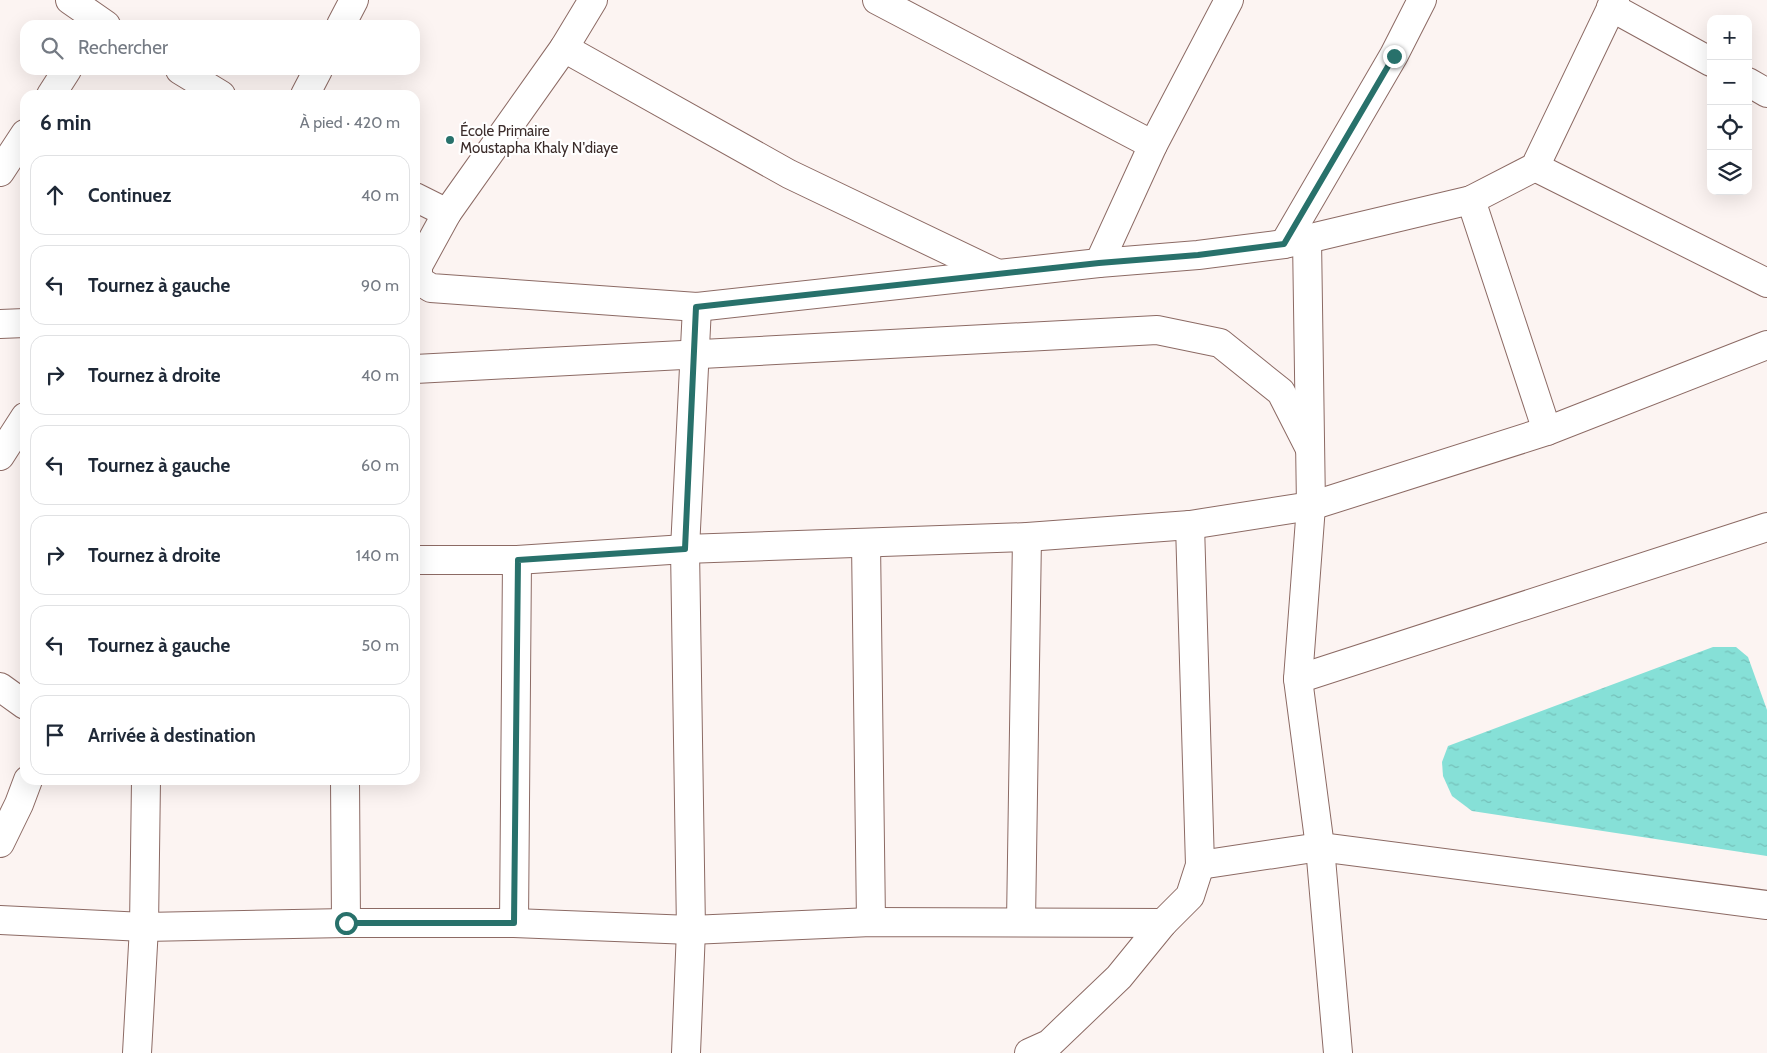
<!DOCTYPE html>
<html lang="fr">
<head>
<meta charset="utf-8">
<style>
	body { margin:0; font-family:Cabin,sans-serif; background:#f6f6f7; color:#1f2937 }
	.controls { position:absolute; right:15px; top:15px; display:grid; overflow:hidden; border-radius:10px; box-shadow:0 5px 20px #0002 }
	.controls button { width:45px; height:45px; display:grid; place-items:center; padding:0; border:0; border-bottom:1px solid #e0e1e3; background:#fff; color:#1f2937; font:25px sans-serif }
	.stop { position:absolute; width:15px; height:15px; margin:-11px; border:4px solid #28716b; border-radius:50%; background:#fff }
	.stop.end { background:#28716b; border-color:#fff; box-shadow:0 1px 5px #0008 }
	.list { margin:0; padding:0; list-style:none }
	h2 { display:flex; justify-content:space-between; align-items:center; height:65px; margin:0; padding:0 20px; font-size:21px }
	h2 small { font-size:16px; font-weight:400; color:#747a83 }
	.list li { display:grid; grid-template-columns:32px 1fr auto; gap:15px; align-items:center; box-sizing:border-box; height:80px; margin:0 10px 10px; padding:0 10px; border:1px solid #e0e1e3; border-radius:15px }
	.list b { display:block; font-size:19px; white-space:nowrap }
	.list em { font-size:16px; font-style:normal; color:#747a83 }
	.icon { flex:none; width:28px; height:28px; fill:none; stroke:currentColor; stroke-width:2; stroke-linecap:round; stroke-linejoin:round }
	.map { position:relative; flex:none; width:1767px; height:1053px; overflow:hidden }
	.search { position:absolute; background:#fff; box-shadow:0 5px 20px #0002; left:20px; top:20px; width:400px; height:55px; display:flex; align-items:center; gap:12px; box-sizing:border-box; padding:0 18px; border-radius:15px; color:#747a83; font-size:19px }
	.panel { position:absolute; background:#fff; box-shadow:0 5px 20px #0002; left:20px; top:90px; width:400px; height:695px; border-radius:15px }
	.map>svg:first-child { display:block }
	.water { fill:url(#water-ripples) }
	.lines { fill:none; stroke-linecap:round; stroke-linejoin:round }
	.minor-casing { stroke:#8c6a64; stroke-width:30 }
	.minor { stroke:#fff; stroke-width:28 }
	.route { stroke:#28716b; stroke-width:6 }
	.poi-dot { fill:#28716b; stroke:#fff; stroke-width:2 }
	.labels { text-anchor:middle; stroke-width:4.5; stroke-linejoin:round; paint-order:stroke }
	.poi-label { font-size:15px; fill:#3c2d2b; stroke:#fff; text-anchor:start }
</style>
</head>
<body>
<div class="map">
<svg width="1767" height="1053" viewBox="0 0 1767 1053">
	<defs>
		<pattern id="water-ripples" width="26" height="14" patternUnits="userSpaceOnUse" patternTransform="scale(1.25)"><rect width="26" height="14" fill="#86e0d7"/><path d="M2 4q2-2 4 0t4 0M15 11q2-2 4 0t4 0" fill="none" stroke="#75c0b9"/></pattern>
	</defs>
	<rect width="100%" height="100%" fill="#fcf4f2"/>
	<path class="water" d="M1713 647H1736L1748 657 1767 710V856L1472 811 1452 796 1443 776 1442 762 1448 746Z"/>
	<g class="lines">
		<g class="minor-casing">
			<g id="minor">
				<path d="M70 0 106 25"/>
				<path d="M593 0 564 48 447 213 418 266V280L431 288 697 307 1099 263 1198 255 1284 244 1307 239 1471 200 1535 167 1615 0"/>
				<path d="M877 0 1153 145"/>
				<path d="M1611 7 1711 62"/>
				<path d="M341 25 354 0"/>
				<path d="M564 48 789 174 998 274"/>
				<path d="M180 70 221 95"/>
				<path d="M1748 82 1767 93"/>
				<path d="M51 95 67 70"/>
				<path d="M305 95 318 70"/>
				<path d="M1535 167 1767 283"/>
				<path d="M0 172 25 134"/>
				<path d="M415 197 447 213"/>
				<path d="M1471 200 1547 431"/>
				<path d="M1307 239 1311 506 1298 679 1320 847 1338 1053"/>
				<path d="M1284 244 1394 55 1422 0"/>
				<path d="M1099 263 1153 145 1229 0"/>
				<path d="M0 324 25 323"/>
				<path d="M415 369 1157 330 1220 343 1281 392 1310 449"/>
				<path d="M0 456 25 417"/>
				<path d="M866 543 871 922"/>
				<path d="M415 560H517L685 549 1027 537 1190 525 1311 506 1547 431 1767 345"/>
				<path d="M1298 679 1767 527"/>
				<path d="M0 687 25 705"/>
				<path d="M345 780 346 923"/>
				<path d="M0 843 19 804 28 780"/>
				<path d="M1200 865 1320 847 1767 905"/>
				<path d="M0 920 144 927 346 923H514L691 930 871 922 1163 923"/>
				<path d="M1021 922 1027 537"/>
				<path d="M514 923 517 560"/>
				<path d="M137 1053 144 927 146 780"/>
				<path d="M686 1053 691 930 685 549 697 307"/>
				<path d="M1029 1053 1049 1044 1119 977 1163 923 1190 896 1200 865 1190 525"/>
			</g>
		</g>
		<use href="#minor" class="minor"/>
	</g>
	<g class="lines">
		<path class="route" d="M346 923H514L518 560 685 549 696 307 1099 263 1198 255 1284 244 1394 56"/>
	</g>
	<circle class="poi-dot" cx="450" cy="140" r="5"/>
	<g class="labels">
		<g class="poi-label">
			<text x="460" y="136">École Primaire<tspan x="460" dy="17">Moustapha Khaly N'diaye</tspan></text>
		</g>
	</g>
</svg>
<div class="controls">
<button>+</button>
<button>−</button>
<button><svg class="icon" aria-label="locate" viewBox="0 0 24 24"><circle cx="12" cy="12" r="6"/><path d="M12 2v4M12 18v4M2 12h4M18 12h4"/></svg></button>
<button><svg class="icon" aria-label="layers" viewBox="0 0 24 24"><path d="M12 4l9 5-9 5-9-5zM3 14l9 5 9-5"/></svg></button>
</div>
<div class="stop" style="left:346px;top:923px"></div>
<div class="stop end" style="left:1394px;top:56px"></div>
<div class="search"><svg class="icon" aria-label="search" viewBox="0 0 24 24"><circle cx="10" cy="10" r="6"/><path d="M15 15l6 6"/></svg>Rechercher</div>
<section class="panel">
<h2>6 min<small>À pied · 420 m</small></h2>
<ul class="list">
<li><svg class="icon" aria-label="ahead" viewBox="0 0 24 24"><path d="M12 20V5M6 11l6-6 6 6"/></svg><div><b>Continuez</b></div><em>40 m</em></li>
<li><svg class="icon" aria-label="left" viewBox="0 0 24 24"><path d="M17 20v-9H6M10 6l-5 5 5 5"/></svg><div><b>Tournez à gauche</b></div><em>90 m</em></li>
<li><svg class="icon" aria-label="right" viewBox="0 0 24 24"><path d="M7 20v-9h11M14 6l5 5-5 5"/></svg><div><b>Tournez à droite</b></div><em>40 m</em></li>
<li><svg class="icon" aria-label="left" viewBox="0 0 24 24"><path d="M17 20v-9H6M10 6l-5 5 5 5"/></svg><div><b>Tournez à gauche</b></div><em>60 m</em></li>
<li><svg class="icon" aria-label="right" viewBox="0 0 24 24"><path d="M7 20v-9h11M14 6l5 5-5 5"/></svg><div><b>Tournez à droite</b></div><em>140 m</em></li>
<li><svg class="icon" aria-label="left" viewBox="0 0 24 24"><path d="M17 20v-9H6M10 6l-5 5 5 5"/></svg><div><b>Tournez à gauche</b></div><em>50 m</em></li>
<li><svg class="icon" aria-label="arrive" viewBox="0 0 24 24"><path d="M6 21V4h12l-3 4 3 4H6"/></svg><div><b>Arrivée à destination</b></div></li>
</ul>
</section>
</div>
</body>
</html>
